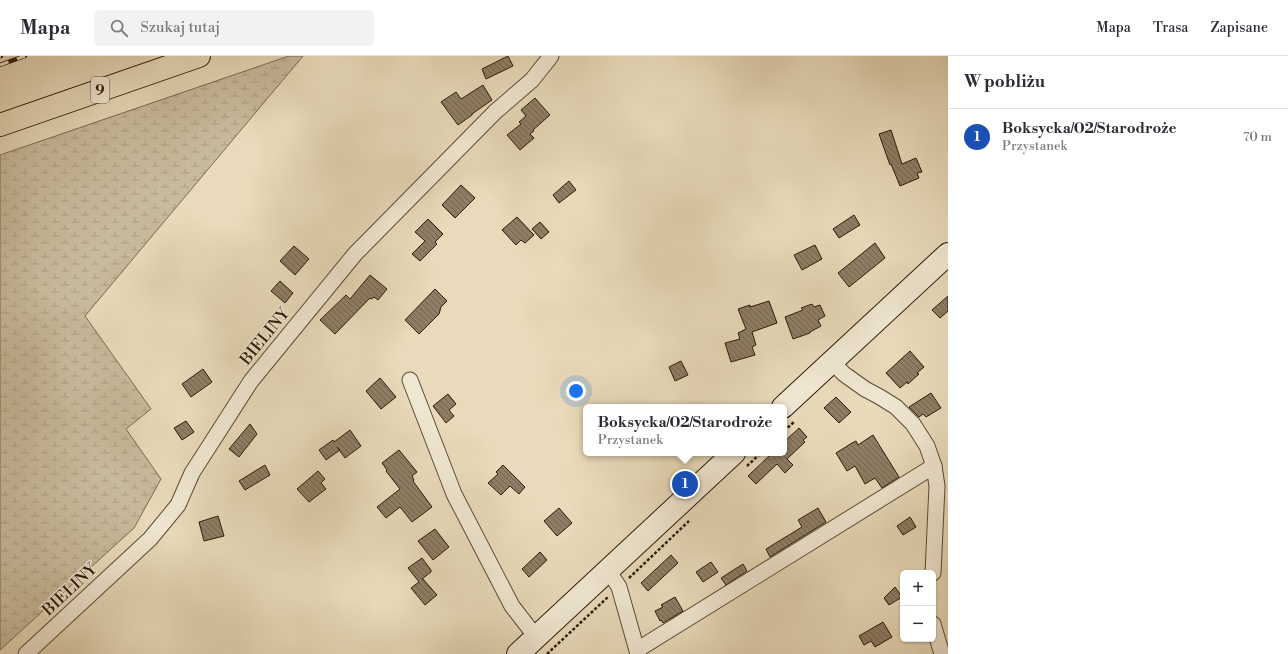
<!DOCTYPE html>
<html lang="pl">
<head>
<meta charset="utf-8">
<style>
	body { margin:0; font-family:"Libre Bodoni",serif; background:#f2f2f3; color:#2b2b33 }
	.controls { position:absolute; right:12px; bottom:12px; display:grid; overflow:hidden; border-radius:6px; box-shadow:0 1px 3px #0004 }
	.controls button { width:36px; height:36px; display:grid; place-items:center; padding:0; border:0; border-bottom:1px solid #e1e1e2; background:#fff; color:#2b2b33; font:20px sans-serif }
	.you { position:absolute; left:576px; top:335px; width:14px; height:14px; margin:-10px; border:3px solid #fff; border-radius:50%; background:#1a73e8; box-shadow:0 0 0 6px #1a73e833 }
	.badge { display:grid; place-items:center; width:26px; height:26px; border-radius:50%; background:#2563eb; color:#fff; font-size:13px; font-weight:700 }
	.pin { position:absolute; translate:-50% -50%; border:2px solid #fff; box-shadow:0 1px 4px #0006 }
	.popup { position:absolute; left:583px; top:348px; width:204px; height:52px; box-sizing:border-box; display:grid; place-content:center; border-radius:6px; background:#fff; filter:drop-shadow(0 1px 3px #0005); font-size:13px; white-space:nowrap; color:#7c7c81 }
	.popup b { font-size:15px; color:#2b2b33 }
	.popup::after { content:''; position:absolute; left:50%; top:100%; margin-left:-8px; border:8px solid transparent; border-top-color:#fff }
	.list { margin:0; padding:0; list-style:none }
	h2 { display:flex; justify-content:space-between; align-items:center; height:52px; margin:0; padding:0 16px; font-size:17px }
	h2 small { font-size:13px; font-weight:400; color:#7c7c81 }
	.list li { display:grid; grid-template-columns:26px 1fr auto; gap:12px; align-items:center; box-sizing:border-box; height:56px; padding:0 16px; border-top:1px solid #e1e1e2 }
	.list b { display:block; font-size:15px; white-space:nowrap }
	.list p { margin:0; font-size:13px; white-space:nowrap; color:#7c7c81 }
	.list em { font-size:13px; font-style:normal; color:#7c7c81 }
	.icon { flex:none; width:22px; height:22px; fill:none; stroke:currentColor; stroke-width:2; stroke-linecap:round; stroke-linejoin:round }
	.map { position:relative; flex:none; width:948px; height:598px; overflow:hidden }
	header { display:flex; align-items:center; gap:24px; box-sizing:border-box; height:56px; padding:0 20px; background:#fff; border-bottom:1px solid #e1e1e2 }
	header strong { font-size:19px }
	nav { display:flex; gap:22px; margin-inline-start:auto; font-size:14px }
	.search { width:280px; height:36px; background:#f2f2f3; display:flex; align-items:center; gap:10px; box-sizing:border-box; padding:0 14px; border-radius:6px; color:#7c7c81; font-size:15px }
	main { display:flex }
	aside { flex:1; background:#fff }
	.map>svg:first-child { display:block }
	.wetland { fill:url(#wetland-marsh); stroke:#7a6a52 }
	.building { fill:url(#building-back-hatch); stroke:#2d1b08 }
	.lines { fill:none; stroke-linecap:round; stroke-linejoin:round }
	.minor-casing { stroke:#5c4b34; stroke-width:17 }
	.secondary-casing { stroke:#2d1b08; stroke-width:24 }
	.primary-casing { stroke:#2d1b08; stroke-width:24 }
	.path { stroke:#2d1b08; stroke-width:2.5; stroke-dasharray:3 2; stroke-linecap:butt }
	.minor { stroke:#f0e7d2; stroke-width:15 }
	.secondary { stroke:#f0e7d2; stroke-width:22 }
	.primary { stroke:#e8daba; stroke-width:22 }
	.rail-casing { stroke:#2d1b08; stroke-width:4.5 }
	.rail { stroke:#f0e7d2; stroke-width:3; stroke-dasharray:9; stroke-linecap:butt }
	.labels { text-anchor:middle; stroke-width:3; stroke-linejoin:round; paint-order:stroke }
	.shield { fill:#f0e7d2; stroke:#685845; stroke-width:1 }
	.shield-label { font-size:15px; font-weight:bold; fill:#2d1b08 }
	.street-label { font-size:16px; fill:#2d1b08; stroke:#f0e7d2 }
</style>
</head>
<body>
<header>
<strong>Mapa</strong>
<div class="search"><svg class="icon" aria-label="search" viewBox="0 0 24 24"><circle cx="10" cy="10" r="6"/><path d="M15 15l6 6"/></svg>Szukaj tutaj</div>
<nav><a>Mapa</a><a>Trasa</a><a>Zapisane</a></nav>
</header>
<main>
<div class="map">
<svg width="948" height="598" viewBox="0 0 948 598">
	<defs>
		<pattern id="wetland-marsh" width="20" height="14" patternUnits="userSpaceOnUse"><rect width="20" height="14" fill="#c8ba9c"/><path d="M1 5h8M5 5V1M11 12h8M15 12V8" fill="none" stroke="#ac9f85"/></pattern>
		<pattern id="building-back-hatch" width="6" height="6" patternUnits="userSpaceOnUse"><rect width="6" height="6" fill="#8e7e65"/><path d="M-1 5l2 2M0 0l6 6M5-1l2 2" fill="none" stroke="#746651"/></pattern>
	</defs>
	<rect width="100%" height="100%" fill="#e8daba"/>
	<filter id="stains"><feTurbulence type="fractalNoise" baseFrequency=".005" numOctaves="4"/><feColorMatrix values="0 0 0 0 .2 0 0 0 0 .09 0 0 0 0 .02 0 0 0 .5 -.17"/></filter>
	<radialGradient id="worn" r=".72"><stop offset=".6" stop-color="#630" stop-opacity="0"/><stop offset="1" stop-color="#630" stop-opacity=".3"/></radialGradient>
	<path class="wetland" d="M289 0H303L85 260 151 353 126 373 161 423 134 472 0 594V99Z"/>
	<g class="building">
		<path d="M508 0 513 10 486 23 482 13Z"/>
		<path d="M483 29 492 44 472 58V59L458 69 441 46 456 36 461 43Z"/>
		<path d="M535 42 550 59 533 74 534 75 530 78 534 82 520 94 507 79 521 68 519 66 526 60 521 54Z"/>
		<path d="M891 74 902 108 916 102 922 116 917 117 919 122 900 130 891 108 890 109 879 78Z"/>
		<path d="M569 125 576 134 559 147 553 139Z"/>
		<path d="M461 129 475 142 455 162 442 149Z"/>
		<path d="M854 159 860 169 839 182 833 173Z"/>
		<path d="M517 161 534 179 525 187 521 184 516 189 502 174Z"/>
		<path d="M428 163 443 178 435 186 437 188 420 205 412 198 425 185 415 176Z"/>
		<path d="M540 166 549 176 541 183 532 173Z"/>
		<path d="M875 187 885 202 849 231 838 217Z"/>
		<path d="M815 189 822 203 802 214 794 199Z"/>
		<path d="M294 190 309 203 295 219 280 205Z"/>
		<path d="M370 219 387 233 378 244 374 241 372 243 370 242 335 278 320 264 346 239 350 243Z"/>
		<path d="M280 225 293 237 285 247 271 235Z"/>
		<path d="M435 233 447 245 441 251 439 258 419 278 405 264Z"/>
		<path d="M948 240V255L940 262 932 254Z"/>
		<path d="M769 245 777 267 752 276 756 289 752 291 755 299 731 306 725 287 740 283 738 277 746 273 738 253 750 249V251Z"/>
		<path d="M812 248 814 251 820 249 825 260 818 264 821 270 810 276V277L793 283 785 261 803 254 801 252Z"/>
		<path d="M910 295 924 311 917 317 919 318 908 328 907 326 900 332 886 317Z"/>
		<path d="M681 305 688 319 675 325 669 311Z"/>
		<path d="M203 313 212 326 191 341 182 328Z"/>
		<path d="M380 322 396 341 381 353 366 335Z"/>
		<path d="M931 337 941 352 926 361 923 358 919 361 909 351Z"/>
		<path d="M448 338 456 348 449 354 454 360 446 367 433 350Z"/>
		<path d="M836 341 851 356 839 367 824 352Z"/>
		<path d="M186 365 194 376 182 384 174 372Z"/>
		<path d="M250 368 257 378 239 401 229 393Z"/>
		<path d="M799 372 807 381 803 384 805 386 787 403 793 409 785 417 777 408 756 428 748 420 769 400 766 397H784V386Z"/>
		<path d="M350 374 361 390 345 402 337 391 340 394 326 404 319 394 333 384 334 386Z"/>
		<path d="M873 379 899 421 882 432 875 422 865 428 855 410 847 415 836 397 852 387 856 385 858 389Z"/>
		<path d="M399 394 417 416 412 420 414 424 413 425 432 451 412 466 400 451 386 462 377 451 400 433 386 415 387 414 382 407Z"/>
		<path d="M265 409 270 419 245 434 239 425Z"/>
		<path d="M503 409 525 431 519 438 510 430 501 439 488 427 498 418 496 416Z"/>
		<path d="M318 415 325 423 321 427 326 433 309 446 297 433Z"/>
		<path d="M559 452 572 467 557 480 544 465Z"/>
		<path d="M818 452 826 466 770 501 766 493 802 471 798 464Z"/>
		<path d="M218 460 224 480 204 485 199 466Z"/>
		<path d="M910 461 916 471 903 479 897 470Z"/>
		<path d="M435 473 449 491 433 504 418 485Z"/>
		<path d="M540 496 547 504 529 521 522 513Z"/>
		<path d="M671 499 678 507 648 535 641 527Z"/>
		<path d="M422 502 431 514V516L422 523H423L437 539 425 549 411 532 419 526 408 512Z"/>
		<path d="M711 506 718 516 703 526 696 516Z"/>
		<path d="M743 508 747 515 726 529 721 522Z"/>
		<path d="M895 531 902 541 889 549 884 542Z"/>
		<path d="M675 541 683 555 663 567 661 564 660 565 655 555 663 551 661 549Z"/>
		<path d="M883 566 892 581 875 591 871 585 864 589 859 580Z"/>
	</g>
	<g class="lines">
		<g class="minor-casing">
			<g id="minor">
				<path d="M832 306 844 318 865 333 880 341 896 351 913 368 927 390 934 410 937 430 933 517"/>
				<path d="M410 324 454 438 512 550 536 581"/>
				<path d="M608 514 619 531 638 598"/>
				<path d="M933 568 942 598"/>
				<path d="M637 594 934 410"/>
				<path d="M26 598 150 483 178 449 192 417 251 325 355 198 495 56 532 24 551 0"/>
			</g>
		</g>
		<g class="secondary-casing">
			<g id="secondary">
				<path d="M783 351 948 198"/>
				<path d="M518 598 734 397"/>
			</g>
		</g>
		<g class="primary-casing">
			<path id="primary" d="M0 69 199 0"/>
		</g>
		<g class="path">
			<path d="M784 375 794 366"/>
			<path d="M747 410 761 397"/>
			<path d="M629 522 689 465"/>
			<path d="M547 598 608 541"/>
		</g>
		<use href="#minor" class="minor"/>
		<use href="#secondary" class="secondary"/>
		<use href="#primary" class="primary"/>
		<g class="rail-casing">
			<g id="rail">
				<path d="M0 0H1"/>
				<path d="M0 9 25 0"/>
			</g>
		</g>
		<use href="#rail" class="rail"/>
	</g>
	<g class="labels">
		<rect class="shield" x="91" y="21" width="18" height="26" rx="3"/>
		<g class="shield-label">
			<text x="100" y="39">9</text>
		</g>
		<g class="street-label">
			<text transform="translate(264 280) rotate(-51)" y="6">BIELINY</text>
			<text transform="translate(69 533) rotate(-43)" y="6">BIELINY</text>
		</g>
	</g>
	<rect width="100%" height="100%" filter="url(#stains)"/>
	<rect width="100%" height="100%" fill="url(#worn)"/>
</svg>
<div class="controls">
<button>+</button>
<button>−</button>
</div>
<div class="you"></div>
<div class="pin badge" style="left:685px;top:428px;background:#1a4fb4">1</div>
<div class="popup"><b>Boksycka/02/Starodroże</b>Przystanek</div>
</div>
<aside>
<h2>W pobliżu<small></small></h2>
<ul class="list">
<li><span class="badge" style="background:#1a4fb4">1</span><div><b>Boksycka/02/Starodroże</b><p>Przystanek</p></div><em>70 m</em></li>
</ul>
</aside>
</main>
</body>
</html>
